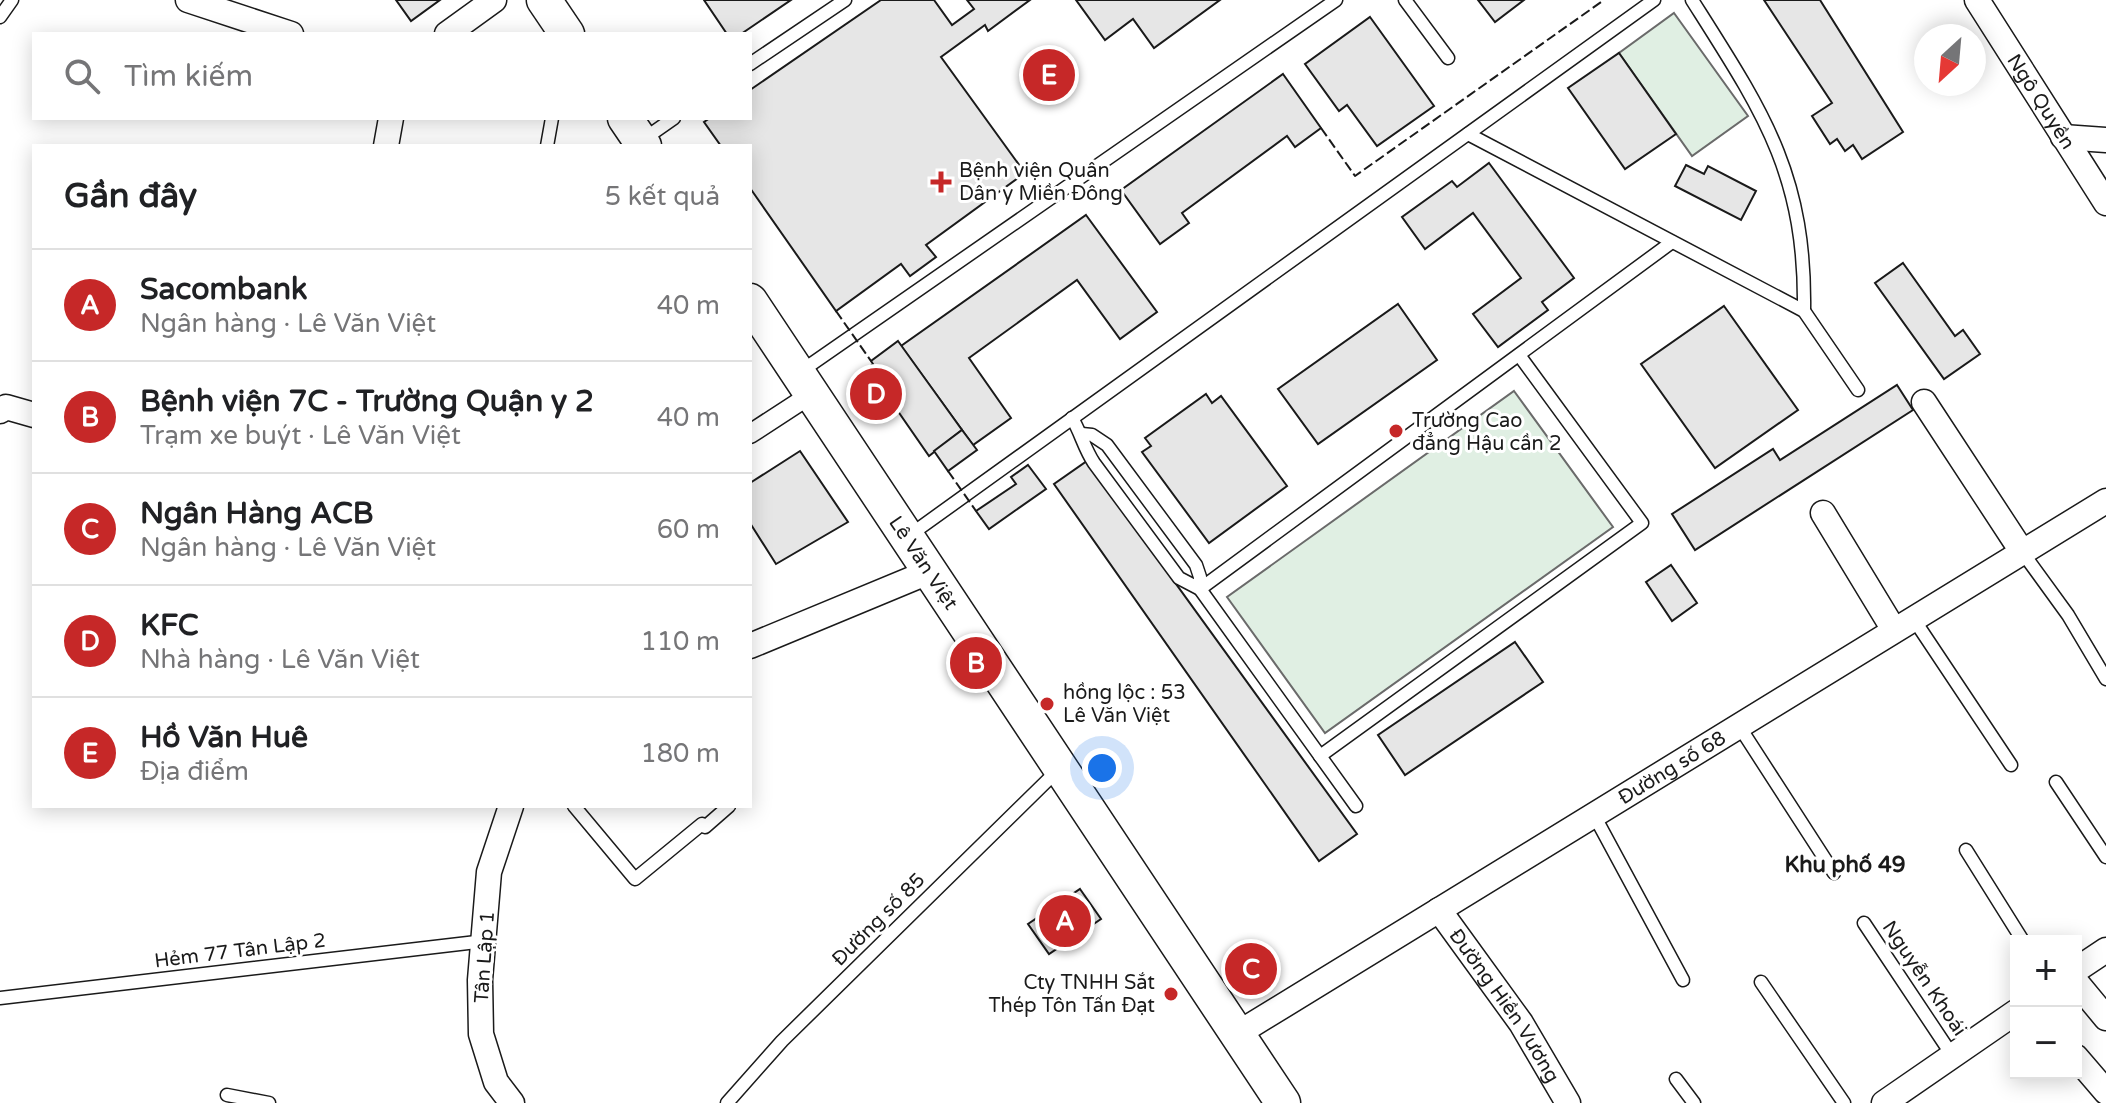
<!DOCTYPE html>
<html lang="vi">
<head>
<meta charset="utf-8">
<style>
	body { margin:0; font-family:"Varela Round",sans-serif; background:#f2f2f2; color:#202124 }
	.controls { position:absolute; right:24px; bottom:24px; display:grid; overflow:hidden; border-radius:0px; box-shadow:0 4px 20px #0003 }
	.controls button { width:72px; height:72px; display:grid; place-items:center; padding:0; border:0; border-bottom:2px solid #e0e0e0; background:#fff; color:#202124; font:40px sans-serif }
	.compass { position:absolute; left:1914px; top:24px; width:72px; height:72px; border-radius:50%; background:#fff; box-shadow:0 4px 20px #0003; rotate:206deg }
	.you { position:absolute; left:1102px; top:768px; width:28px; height:28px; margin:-20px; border:6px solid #fff; border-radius:50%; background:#1a73e8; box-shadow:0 0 0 12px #1a73e833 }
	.badge { display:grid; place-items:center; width:52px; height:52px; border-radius:50%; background:#c62828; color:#fff; font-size:26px; font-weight:700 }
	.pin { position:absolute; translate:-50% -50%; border:4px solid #fff; box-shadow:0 2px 8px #0006 }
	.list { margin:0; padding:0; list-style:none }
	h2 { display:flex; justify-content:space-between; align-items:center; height:104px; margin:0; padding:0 32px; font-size:34px }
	h2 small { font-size:26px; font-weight:400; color:#757577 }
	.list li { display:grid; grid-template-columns:52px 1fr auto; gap:24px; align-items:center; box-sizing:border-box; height:112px; padding:0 32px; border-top:2px solid #e0e0e0 }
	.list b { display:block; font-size:30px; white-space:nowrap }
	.list p { margin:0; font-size:26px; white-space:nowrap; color:#757577 }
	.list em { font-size:26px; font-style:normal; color:#757577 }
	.icon { flex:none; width:44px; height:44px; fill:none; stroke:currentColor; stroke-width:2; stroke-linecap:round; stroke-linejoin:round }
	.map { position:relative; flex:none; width:2106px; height:1103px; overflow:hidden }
	.search { position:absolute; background:#fff; box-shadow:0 4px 20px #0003; left:32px; top:32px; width:720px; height:88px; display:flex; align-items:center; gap:20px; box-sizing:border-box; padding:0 28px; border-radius:0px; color:#757577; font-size:30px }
	.panel { position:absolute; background:#fff; box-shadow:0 4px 20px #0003; left:32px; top:144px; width:720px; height:664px; border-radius:0px }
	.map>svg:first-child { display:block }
	.green { fill:#e0efe3; stroke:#6a6a6a; stroke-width:2 }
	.building { fill:#e6e6e6; stroke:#1a1a1a; stroke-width:2 }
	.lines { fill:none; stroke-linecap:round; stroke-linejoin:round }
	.service-casing { stroke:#1a1a1a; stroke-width:15 }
	.pedestrian-casing { stroke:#1a1a1a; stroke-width:21 }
	.minor-casing { stroke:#1a1a1a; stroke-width:27 }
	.secondary-casing { stroke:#1a1a1a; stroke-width:37 }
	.service { stroke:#fff; stroke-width:12 }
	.pedestrian { stroke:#fff; stroke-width:18 }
	.minor { stroke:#fff; stroke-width:24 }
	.secondary { stroke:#fff; stroke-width:34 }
	.fence { stroke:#1a1a1a; stroke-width:2; stroke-dasharray:10 4; stroke-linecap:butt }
	.poi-dot { fill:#c62828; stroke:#fff; stroke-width:3 }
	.labels { text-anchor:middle; stroke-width:6; stroke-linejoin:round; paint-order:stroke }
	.street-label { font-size:20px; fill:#1a1a1a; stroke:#fff }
	.poi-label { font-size:20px; fill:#1a1a1a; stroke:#fff; text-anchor:start }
	.neighbourhood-label { font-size:22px; font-weight:bold; fill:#1a1a1a; stroke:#fff }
</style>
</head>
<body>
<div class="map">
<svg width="2106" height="1103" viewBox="0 0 2106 1103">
	<rect width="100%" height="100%" fill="#fff"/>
	<g class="green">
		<path d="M1674 13 1748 116 1692 156 1619 53Z"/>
		<path d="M1514 391 1613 527 1325 733 1227 597Z"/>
	</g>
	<g class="building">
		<path d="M396 0H440L411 21Z"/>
		<path d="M704 0H791L741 34H727Z"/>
		<path d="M881 0H934L952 25 974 9 967 0H1030L988 31 985 25 941 57 1025 173 926 245 936 257 910 276 901 264 836 311 750 188V146H721L704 122 710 118H750V90Z"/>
		<path d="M1076 0H1220L1154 48 1133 19 1105 40Z"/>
		<path d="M1478 0H1524L1495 22Z"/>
		<path d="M1764 0H1820L1903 132 1862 159 1853 145 1845 151 1837 139 1830 144 1812 116 1832 103Z"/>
		<path d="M1370 17 1434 106 1377 146 1347 105 1339 111 1305 64Z"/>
		<path d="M1619 53 1676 134 1625 169 1568 88Z"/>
		<path d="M1283 74 1321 128 1295 147 1287 136 1182 213 1189 223 1160 244 1121 190Z"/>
		<path d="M1489 163 1574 278 1542 302 1548 310 1498 347 1473 314 1521 278 1473 213 1425 249 1402 217 1452 181 1457 187Z"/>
		<path d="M1686 165 1704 174 1708 166 1756 191 1741 220 1675 186Z"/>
		<path d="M1086 215 1157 312 1120 339 1077 280 969 358 1011 418 973 445 901 346Z"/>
		<path d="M1903 263 1955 336 1963 330 1980 354 1944 379 1875 283Z"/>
		<path d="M1398 304 1437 360 1318 444 1278 389Z"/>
		<path d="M1724 306 1798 410 1715 468 1641 364Z"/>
		<path d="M898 341 962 430 929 456 868 368 873 364 871 361Z"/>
		<path d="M1897 385 1913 410 1695 550 1672 514 1773 449 1780 460Z"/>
		<path d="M1206 394 1212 403 1221 396 1287 486 1209 543 1142 452 1151 446 1145 438Z"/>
		<path d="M962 430 977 450 948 471 934 451Z"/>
		<path d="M800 451 848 522 776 564 750 523V483Z"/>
		<path d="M1087 461 1357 834 1319 861 1054 484Z"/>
		<path d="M1028 465 1046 489 989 529 976 511 1016 484 1011 477Z"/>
		<path d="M1671 565 1697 603 1672 621 1646 582Z"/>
		<path d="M1515 642 1543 682 1405 775 1378 735Z"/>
		<path d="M1080 889 1101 919 1049 954 1028 924Z"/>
	</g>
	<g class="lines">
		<g class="service-casing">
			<g id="service">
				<path d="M1405 0 1448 58"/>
				<path d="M1692 0C1763 112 1806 174 1804 311"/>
				<path d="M0 17 12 0"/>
				<path d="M750 64 845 0"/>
				<path d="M1468 134 1804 311 1858 390"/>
				<path d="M644 139 674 118"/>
				<path d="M547 146 552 118"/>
				<path d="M800 372 1336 0"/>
				<path d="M1072 418C1081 433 1084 448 1094 463L1179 578 1200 589 1356 806"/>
				<path d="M1082 434 1092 435 1107 445 1196 565 1200 577V589"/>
				<path d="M910 535 1654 0"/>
				<path d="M2023 553 2068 615 2106 679"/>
				<path d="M1200 589 1672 242"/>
				<path d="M1913 618 2011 765"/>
				<path d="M1739 726 1834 873"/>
				<path d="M1320 756 1642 523 1519 355"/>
				<path d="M2056 782 2106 857"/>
				<path d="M574 806 635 879 702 824 705 827 729 806"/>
				<path d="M1594 815 1683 980"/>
				<path d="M1966 850 2023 941"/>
				<path d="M1864 923 1952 1055"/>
				<path d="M1761 982 1844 1103"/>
				<path d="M0 998 485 941"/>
				<path d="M1676 1079 1694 1103"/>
				<path d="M227 1095 269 1103"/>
				<path d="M727 1103 782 1041 1058 770"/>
			</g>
		</g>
		<g class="pedestrian-casing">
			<path id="pedestrian" d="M750 434 813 393"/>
		</g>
		<g class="minor-casing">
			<g id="minor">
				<path d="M188 0 291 34"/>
				<path id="s1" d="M1977 0 2106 203"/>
				<path d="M447 34 494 0"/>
				<path d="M2063 137 2106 140"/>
				<path d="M386 146 391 118"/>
				<path d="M1924 402 2023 553"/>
				<path d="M0 411 6 407 34 415"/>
				<path d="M1823 513 1894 630"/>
				<path d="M750 646 931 571"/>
				<path d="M511 806 489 872 480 980 481 1034 496 1082 512 1103"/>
				<path id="s2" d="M1439 910 1521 1023 1568 1103"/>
				<path d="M2076 970 2106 950"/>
				<path d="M2076 982 2106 1018"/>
				<path id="s3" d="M1237 1034 2106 501"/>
				<path d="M2076 1057 2106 1092"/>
				<path d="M1884 1103 2016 1012"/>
			</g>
		</g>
		<g class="secondary-casing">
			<g id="secondary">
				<path d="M544 0 567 34"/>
				<path d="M625 118 644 146"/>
				<path id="s4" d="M750 301 1283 1103"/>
			</g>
		</g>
		<use href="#service" class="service"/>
		<use href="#pedestrian" class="pedestrian"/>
		<use href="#minor" class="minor"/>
		<use href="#secondary" class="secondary"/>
		<g class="fence">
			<path d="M1321 128 1355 176 1604 0"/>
			<path d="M836 311 871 361"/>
			<path d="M948 471 976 511"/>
		</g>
	</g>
	<g class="poi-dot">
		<path d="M937 170h8v8h8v8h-8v8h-8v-8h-8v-8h8z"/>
		<circle cx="1396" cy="431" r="8"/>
		<circle cx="1047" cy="704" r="8"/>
		<circle cx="1171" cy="994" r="8"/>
	</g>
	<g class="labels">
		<g class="street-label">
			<text dy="7" stroke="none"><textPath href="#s1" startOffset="120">Ngô Quyền</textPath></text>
			<text dy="7" stroke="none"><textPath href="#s4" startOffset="314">Lê Văn Việt</textPath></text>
			<text dy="7" stroke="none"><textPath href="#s3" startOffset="510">Đường số 68</textPath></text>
			<text transform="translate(878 919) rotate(-45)" y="7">Đường số 85</text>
			<text transform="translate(240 950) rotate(-7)" y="7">Hẻm 77 Tân Lập 2</text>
			<text transform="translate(484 957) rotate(-86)" y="7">Tân Lập 1</text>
			<text transform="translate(1925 978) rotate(56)" y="7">Nguyễn Khoái</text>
			<text dy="7" stroke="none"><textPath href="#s2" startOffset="116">Đường Hiền Vương</textPath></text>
		</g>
		<g class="poi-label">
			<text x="959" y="177">Bệnh viện Quân<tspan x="959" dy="23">Dân y Miền Đông</tspan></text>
			<text x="1412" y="427">Trường Cao<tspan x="1412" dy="23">đẳng Hậu cần 2</tspan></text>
			<text x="1063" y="699">hồng lộc : 53<tspan x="1063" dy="23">Lê Văn Việt</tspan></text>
			<text x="1155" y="989" text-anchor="end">Cty TNHH Sắt<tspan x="1155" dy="23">Thép Tôn Tấn Đạt</tspan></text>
		</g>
		<g class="neighbourhood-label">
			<text x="1845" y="872">Khu phố 49</text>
		</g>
	</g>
</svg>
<div class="controls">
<button>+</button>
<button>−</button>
</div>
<svg class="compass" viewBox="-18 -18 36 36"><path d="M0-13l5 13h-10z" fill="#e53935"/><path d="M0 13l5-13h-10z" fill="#757577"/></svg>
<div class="you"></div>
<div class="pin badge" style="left:1065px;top:921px">A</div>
<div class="pin badge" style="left:976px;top:663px">B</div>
<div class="pin badge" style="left:1251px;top:969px">C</div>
<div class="pin badge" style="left:876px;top:394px">D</div>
<div class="pin badge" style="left:1049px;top:75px">E</div>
<div class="search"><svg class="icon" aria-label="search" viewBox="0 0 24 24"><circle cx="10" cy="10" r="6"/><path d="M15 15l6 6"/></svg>Tìm kiếm</div>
<section class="panel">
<h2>Gần đây<small>5 kết quả</small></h2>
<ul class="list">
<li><span class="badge">A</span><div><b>Sacombank</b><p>Ngân hàng · Lê Văn Việt</p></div><em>40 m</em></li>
<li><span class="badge">B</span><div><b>Bệnh viện 7C - Trường Quận y 2</b><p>Trạm xe buýt · Lê Văn Việt</p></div><em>40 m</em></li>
<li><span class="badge">C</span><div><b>Ngân Hàng ACB</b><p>Ngân hàng · Lê Văn Việt</p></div><em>60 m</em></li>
<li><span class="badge">D</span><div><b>KFC</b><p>Nhà hàng · Lê Văn Việt</p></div><em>110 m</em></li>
<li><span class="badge">E</span><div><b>Hồ Văn Huê</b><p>Địa điểm</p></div><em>180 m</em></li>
</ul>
</section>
</div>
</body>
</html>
